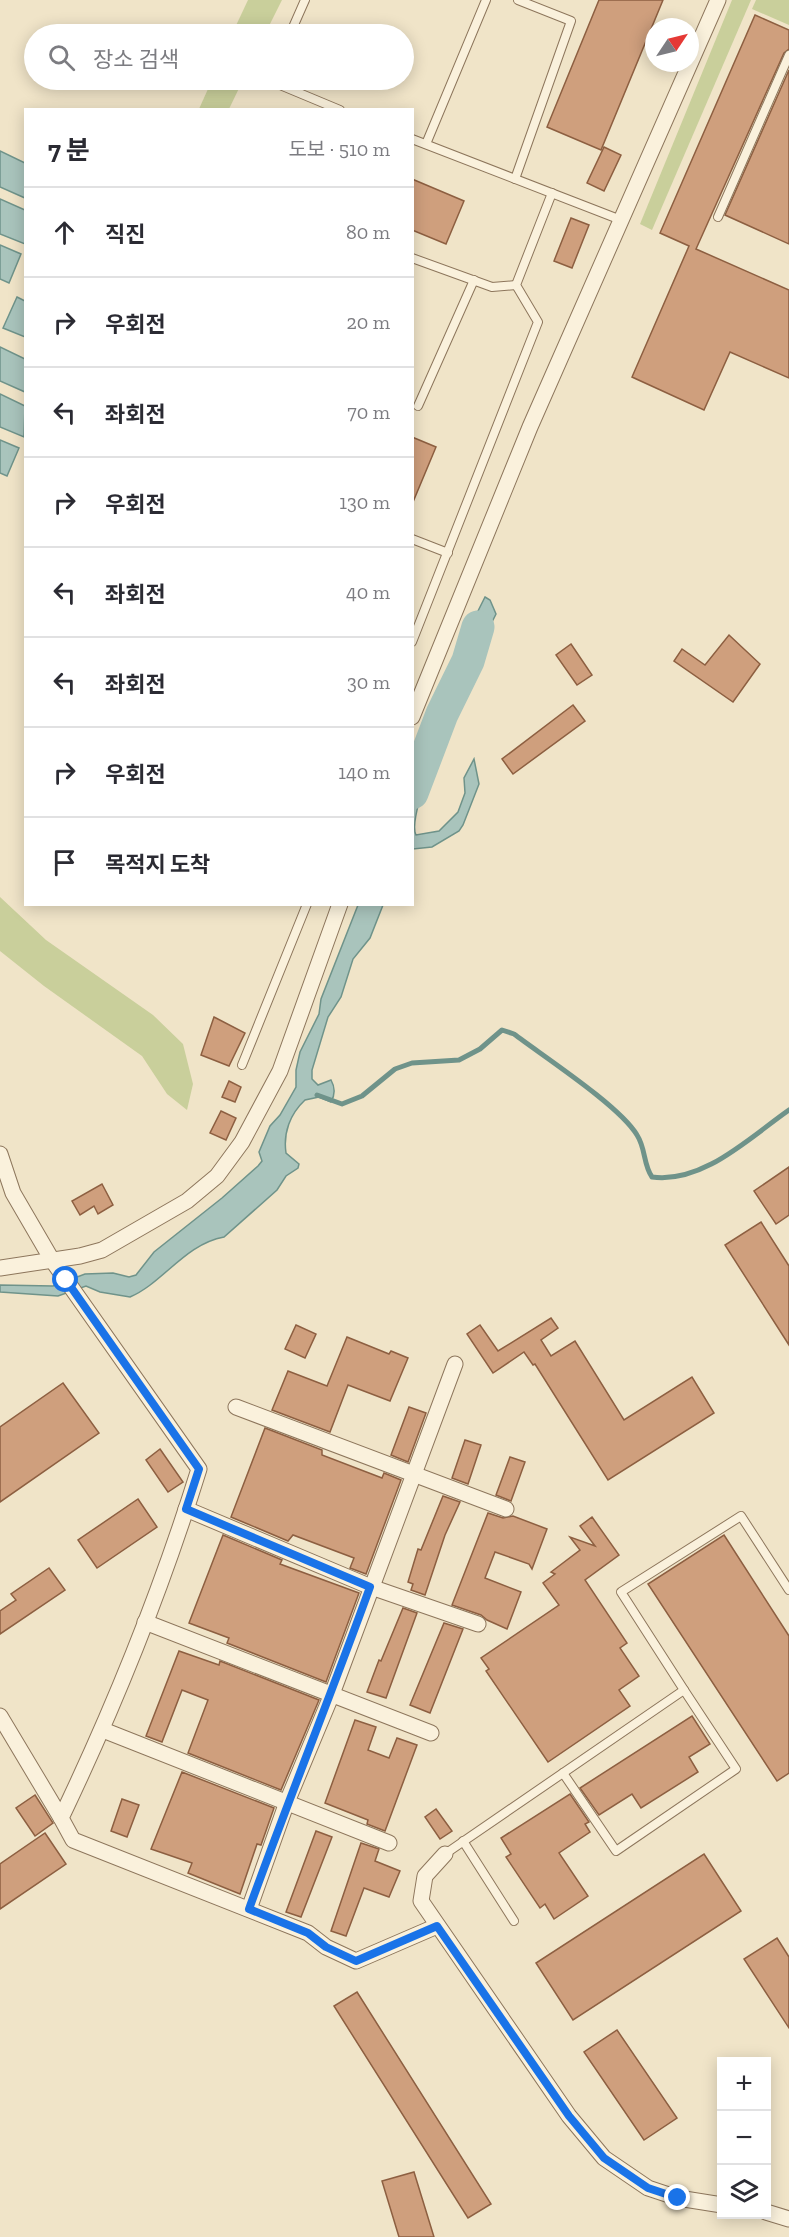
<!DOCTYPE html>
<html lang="ko">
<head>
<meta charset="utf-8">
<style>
	body { margin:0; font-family:"Zilla Slab","Noto Sans KR",serif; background:#f7f7f7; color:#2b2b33 }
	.controls { position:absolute; right:18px; bottom:18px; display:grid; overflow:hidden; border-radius:0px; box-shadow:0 3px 15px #0003 }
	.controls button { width:54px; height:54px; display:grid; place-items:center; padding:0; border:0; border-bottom:2px solid #e1e1e2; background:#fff; color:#2b2b33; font:30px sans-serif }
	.compass { position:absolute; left:645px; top:18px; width:54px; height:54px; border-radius:50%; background:#fff; box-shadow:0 3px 15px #0003; rotate:55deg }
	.stop { position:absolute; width:18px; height:18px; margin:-14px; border:4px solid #1a73e8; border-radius:50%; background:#fff }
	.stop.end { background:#1a73e8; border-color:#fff; box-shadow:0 2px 6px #0008 }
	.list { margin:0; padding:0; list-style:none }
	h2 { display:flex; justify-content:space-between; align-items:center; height:78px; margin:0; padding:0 24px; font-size:26px }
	h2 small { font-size:20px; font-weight:400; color:#7c7c81 }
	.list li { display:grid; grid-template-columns:39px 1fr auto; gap:18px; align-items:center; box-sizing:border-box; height:90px; padding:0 24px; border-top:2px solid #e1e1e2 }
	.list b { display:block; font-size:22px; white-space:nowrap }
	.list em { font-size:20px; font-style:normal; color:#7c7c81 }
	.icon { flex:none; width:33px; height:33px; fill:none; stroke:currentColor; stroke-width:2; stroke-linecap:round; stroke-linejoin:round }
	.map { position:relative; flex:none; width:789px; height:2237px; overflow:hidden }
	.search { position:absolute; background:#fff; box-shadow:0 3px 15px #0003; left:24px; top:24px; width:390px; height:66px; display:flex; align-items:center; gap:15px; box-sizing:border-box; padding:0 21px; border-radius:33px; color:#7c7c81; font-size:22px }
	.panel { position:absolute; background:#fff; box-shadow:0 3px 15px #0003; left:24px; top:108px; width:390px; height:798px; border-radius:0px }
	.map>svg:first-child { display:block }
	.green { fill:#c9cf9b }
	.water { fill:#a9c4bc; stroke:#6f938a; stroke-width:1.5 }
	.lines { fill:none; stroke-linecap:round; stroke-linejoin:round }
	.stream { stroke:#6f938a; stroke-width:5 }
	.river { stroke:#a9c4bc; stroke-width:33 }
	.building { fill:#cf9f7d; stroke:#8d5f41; stroke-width:1.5 }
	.lane-casing { stroke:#8d765c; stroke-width:10 }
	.street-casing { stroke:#8d765c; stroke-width:17 }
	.lane { stroke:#faf1dc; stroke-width:8 }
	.street { stroke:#faf1dc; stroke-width:15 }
	.route { stroke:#1a73e8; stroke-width:8 }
</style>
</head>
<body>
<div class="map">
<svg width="789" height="2237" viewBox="0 0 789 2237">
	<rect width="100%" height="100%" fill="#f0e4c8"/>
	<g class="green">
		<path d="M248 0H282L265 34H232Z"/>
		<path d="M732 0H751L652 230 640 224Z"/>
		<path d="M756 0H789V25L752 9Z"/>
		<path d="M212 80H243L229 109H199Z"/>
		<path d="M0 897 46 940 153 1015 183 1044 193 1084 187 1110 167 1094 142 1056 44 986 0 951Z"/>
	</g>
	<g class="water">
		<path d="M0 151 25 163V198L0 187Z"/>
		<path d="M0 199 25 210V244L0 234Z"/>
		<path d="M0 245 21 254 9 283 0 279Z"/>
		<path d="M17 297 25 301V337L3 328Z"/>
		<path d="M0 347 25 359V392L0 381Z"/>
		<path d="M0 394 25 406 24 437 0 427Z"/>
		<path d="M0 440 19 448 7 476 0 473Z"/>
		<path d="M485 597 490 600 496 614 475 656 472 678 456 655Z"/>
		<path d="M453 668 466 686C454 708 406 816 416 835L439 831 458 812 465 793 464 778 474 759 479 784 463 825 459 831 432 847 413 849V779Z"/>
		<path d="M358 905H383L370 938 353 959 341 997 328 1017 312 1070V1079L318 1085 331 1080C335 1087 335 1095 331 1102L319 1097 305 1100C290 1114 283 1133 286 1153L299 1164 298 1168 286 1176 277 1190 224 1237C185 1244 163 1283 130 1297L100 1292 86 1286 58 1296 0 1292V1285L53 1286 85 1274 113 1273 129 1277 136 1275 154 1252 222 1198 258 1166 262 1161 259 1152 270 1126 280 1115 296 1087V1070L300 1052 319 1014 321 999Z"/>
	</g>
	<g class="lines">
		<path class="stream" d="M317 1095 342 1104 362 1096 395 1069 412 1063 459 1060 480 1049 502 1030 514 1034C543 1056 620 1106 637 1135 646 1149 643 1164 652 1177 703 1184 750 1137 789 1110"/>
		<path class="river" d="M412 793 442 714 468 661 478 627"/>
	</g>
	<g class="building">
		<path d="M599 0H663L601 150 547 127Z"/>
		<path d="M755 15 789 30V49L784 53 696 249 789 290V378L730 352 704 410 632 377 689 246 660 233Z"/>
		<path d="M789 70V244L725 215Z"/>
		<path d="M604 147 621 155 604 191 587 183Z"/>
		<path d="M412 179 464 201 446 244 412 230Z"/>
		<path d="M571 218 589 225 572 268 554 261Z"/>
		<path d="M412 437 436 447 413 502H412Z"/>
		<path d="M729 635 760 664 733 702 674 661 682 649 705 665Z"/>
		<path d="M571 644 592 675 577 685 556 655Z"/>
		<path d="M573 705 585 721 513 774 502 759Z"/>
		<path d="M214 1017 245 1033 229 1066 201 1055Z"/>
		<path d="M229 1081 241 1087 235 1102 222 1097Z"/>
		<path d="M221 1111 236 1118 226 1140 210 1133Z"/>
		<path d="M789 1167V1215L776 1224 754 1191Z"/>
		<path d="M102 1184 113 1205 98 1214 94 1206 80 1215 72 1201Z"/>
		<path d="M761 1222 789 1266V1345L725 1245Z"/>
		<path d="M551 1318 558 1328 541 1340 551 1356 575 1341 624 1420 692 1377 714 1413 608 1480 535 1364 533 1365 524 1352 493 1373 467 1334 480 1325 498 1351Z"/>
		<path d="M296 1325 316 1334 305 1358 285 1349Z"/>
		<path d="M347 1337 389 1354 391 1351 408 1358 390 1401 348 1385 330 1432 272 1410 288 1371 327 1386Z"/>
		<path d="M63 1383 99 1433 0 1502V1427Z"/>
		<path d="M409 1407 426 1413 408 1462 391 1455Z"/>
		<path d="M265 1428 322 1450V1455L382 1478 384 1473 401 1480 366 1574 350 1568 354 1558 293 1535 288 1541 231 1517Z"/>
		<path d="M465 1440 481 1445 468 1484 452 1478Z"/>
		<path d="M160 1449 183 1482 168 1492 146 1460Z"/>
		<path d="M510 1457 525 1462 511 1501 496 1495Z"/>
		<path d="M443 1496 460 1502 445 1535 425 1595 411 1590 413 1584 408 1582 418 1549 421 1550Z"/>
		<path d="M138 1499 157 1527 97 1568 78 1540Z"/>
		<path d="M488 1513 503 1518 513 1516 547 1529 532 1569 529 1564 495 1552 485 1578 521 1592 507 1629 487 1620 481 1615 452 1605Z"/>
		<path d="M592 1517 619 1555 585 1580 627 1643 620 1648 639 1676 619 1690 630 1706 548 1762 486 1671 489 1669 481 1658 559 1605 543 1583 555 1574 551 1572 580 1550 570 1537 595 1546 580 1526Z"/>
		<path d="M223 1535 282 1560 280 1564 359 1593 326 1682 227 1643 229 1638 189 1623Z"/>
		<path d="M724 1535 789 1636V1773L777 1781 648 1584Z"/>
		<path d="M49 1568 65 1590 0 1634V1611L16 1600 11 1594Z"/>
		<path d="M403 1608 417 1613 386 1698 367 1692 379 1660 381 1661Z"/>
		<path d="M444 1623 463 1629 430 1713 410 1705Z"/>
		<path d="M179 1651 219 1665 220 1661 319 1700 281 1790 188 1753 208 1700 182 1690 162 1742 146 1736Z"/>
		<path d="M692 1716 710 1744 689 1757 698 1772 641 1808 632 1794 599 1815 580 1788Z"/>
		<path d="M355 1720 376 1727 368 1750 389 1758 397 1738 417 1745 385 1831 367 1824 368 1820 325 1803Z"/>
		<path d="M182 1772 274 1808 261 1845 257 1844 240 1894 188 1873 192 1863 151 1849Z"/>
		<path d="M570 1794 589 1822 585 1824 590 1832 559 1853 588 1896 554 1919 545 1904 540 1908 506 1857 511 1854 501 1838Z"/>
		<path d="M35 1795 53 1823 35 1836 16 1808Z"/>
		<path d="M122 1799 139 1805 127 1837 111 1831Z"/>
		<path d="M436 1809 452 1831 440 1839 425 1817Z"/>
		<path d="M316 1831 332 1837 301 1917 286 1912Z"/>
		<path d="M45 1833 66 1864 0 1909V1864Z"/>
		<path d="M361 1843 379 1849 375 1861 400 1871 389 1897 364 1888 346 1936 331 1931Z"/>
		<path d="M704 1854 741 1911 573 2020 536 1963Z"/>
		<path d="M777 1938 789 1957V2028L744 1959Z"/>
		<path d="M357 1992 491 2204 468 2218 334 2006Z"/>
		<path d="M617 2030 677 2118 644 2140 584 2052Z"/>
		<path d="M414 2172 434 2237H399L382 2181Z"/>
	</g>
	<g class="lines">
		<g class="lane-casing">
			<g id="lane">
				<path d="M290 34 305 0"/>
				<path d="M276 80 280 85 340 110"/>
				<path d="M412 139 621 220"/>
				<path d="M426 144 486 0"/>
				<path d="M515 179 571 21 518 0"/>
				<path d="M718 217 789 55"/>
				<path d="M412 258 492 287 516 285"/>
				<path d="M418 406 474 280"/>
				<path d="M412 539 448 553"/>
				<path d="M412 642 538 322 516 285 552 193"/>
				<path d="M242 1065 307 904"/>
				<path d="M563 1773 616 1851 736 1769 684 1690"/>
				<path d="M463 1841 514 1921"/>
				<path d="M445 1854 684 1690 621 1592 741 1516 789 1590"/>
			</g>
		</g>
		<g class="street-casing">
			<g id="street">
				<path d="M412 717 530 427 718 0"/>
				<path d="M0 1154 13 1193 52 1260 199 1469C162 1588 115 1705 61 1818L73 1840 308 1933 326 1947 356 1961 437 1926"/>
				<path d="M0 1268 80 1256 102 1250 187 1201 217 1176 242 1142 280 1071 340 904"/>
				<path d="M236 1407 506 1509"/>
				<path d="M186 1509 371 1587 478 1624"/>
				<path d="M145 1622 431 1733"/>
				<path d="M0 1716 61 1818"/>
				<path d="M103 1730 389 1843"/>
				<path d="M445 1854 425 1876 421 1901 569 2116 604 2158 648 2188 678 2198 722 2205"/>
				<path d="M249 1909 287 1802 332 1694 455 1364"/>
				<path d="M766 2212 789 2219"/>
			</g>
		</g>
		<use href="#lane" class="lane"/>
		<use href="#street" class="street"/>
	</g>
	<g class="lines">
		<path class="route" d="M66 1280 199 1469 186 1509 370 1587C331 1695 288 1801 249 1909L308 1933 326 1947 356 1961 437 1926 569 2116 604 2158 648 2188 678 2198"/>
	</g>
</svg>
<div class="controls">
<button>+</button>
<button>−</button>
<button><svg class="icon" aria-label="layers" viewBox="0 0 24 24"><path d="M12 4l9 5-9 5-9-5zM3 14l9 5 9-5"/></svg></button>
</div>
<svg class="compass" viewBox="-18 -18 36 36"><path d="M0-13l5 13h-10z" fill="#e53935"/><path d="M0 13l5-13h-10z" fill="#7c7c81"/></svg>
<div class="stop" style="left:66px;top:1280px"></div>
<div class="stop end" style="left:678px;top:2198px"></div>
<div class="search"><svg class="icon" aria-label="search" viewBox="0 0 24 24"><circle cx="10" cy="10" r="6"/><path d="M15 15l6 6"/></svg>장소 검색</div>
<section class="panel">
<h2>7 분<small>도보 · 510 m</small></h2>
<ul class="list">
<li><svg class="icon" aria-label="ahead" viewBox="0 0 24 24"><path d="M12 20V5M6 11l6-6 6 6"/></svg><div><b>직진</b></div><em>80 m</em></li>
<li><svg class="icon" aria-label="right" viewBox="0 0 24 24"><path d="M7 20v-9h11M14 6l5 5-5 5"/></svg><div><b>우회전</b></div><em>20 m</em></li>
<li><svg class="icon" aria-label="left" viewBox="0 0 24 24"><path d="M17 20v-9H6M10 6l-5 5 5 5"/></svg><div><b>좌회전</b></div><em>70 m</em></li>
<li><svg class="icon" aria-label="right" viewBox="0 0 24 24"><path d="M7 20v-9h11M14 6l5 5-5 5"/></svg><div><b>우회전</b></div><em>130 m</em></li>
<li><svg class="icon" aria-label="left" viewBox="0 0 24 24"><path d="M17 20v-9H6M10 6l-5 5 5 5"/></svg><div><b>좌회전</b></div><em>40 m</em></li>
<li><svg class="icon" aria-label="left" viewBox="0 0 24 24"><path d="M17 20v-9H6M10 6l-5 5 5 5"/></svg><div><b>좌회전</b></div><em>30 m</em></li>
<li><svg class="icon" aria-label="right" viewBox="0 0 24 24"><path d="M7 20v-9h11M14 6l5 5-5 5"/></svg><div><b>우회전</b></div><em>140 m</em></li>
<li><svg class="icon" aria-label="arrive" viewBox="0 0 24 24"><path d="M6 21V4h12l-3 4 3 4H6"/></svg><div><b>목적지 도착</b></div></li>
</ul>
</section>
</div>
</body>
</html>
